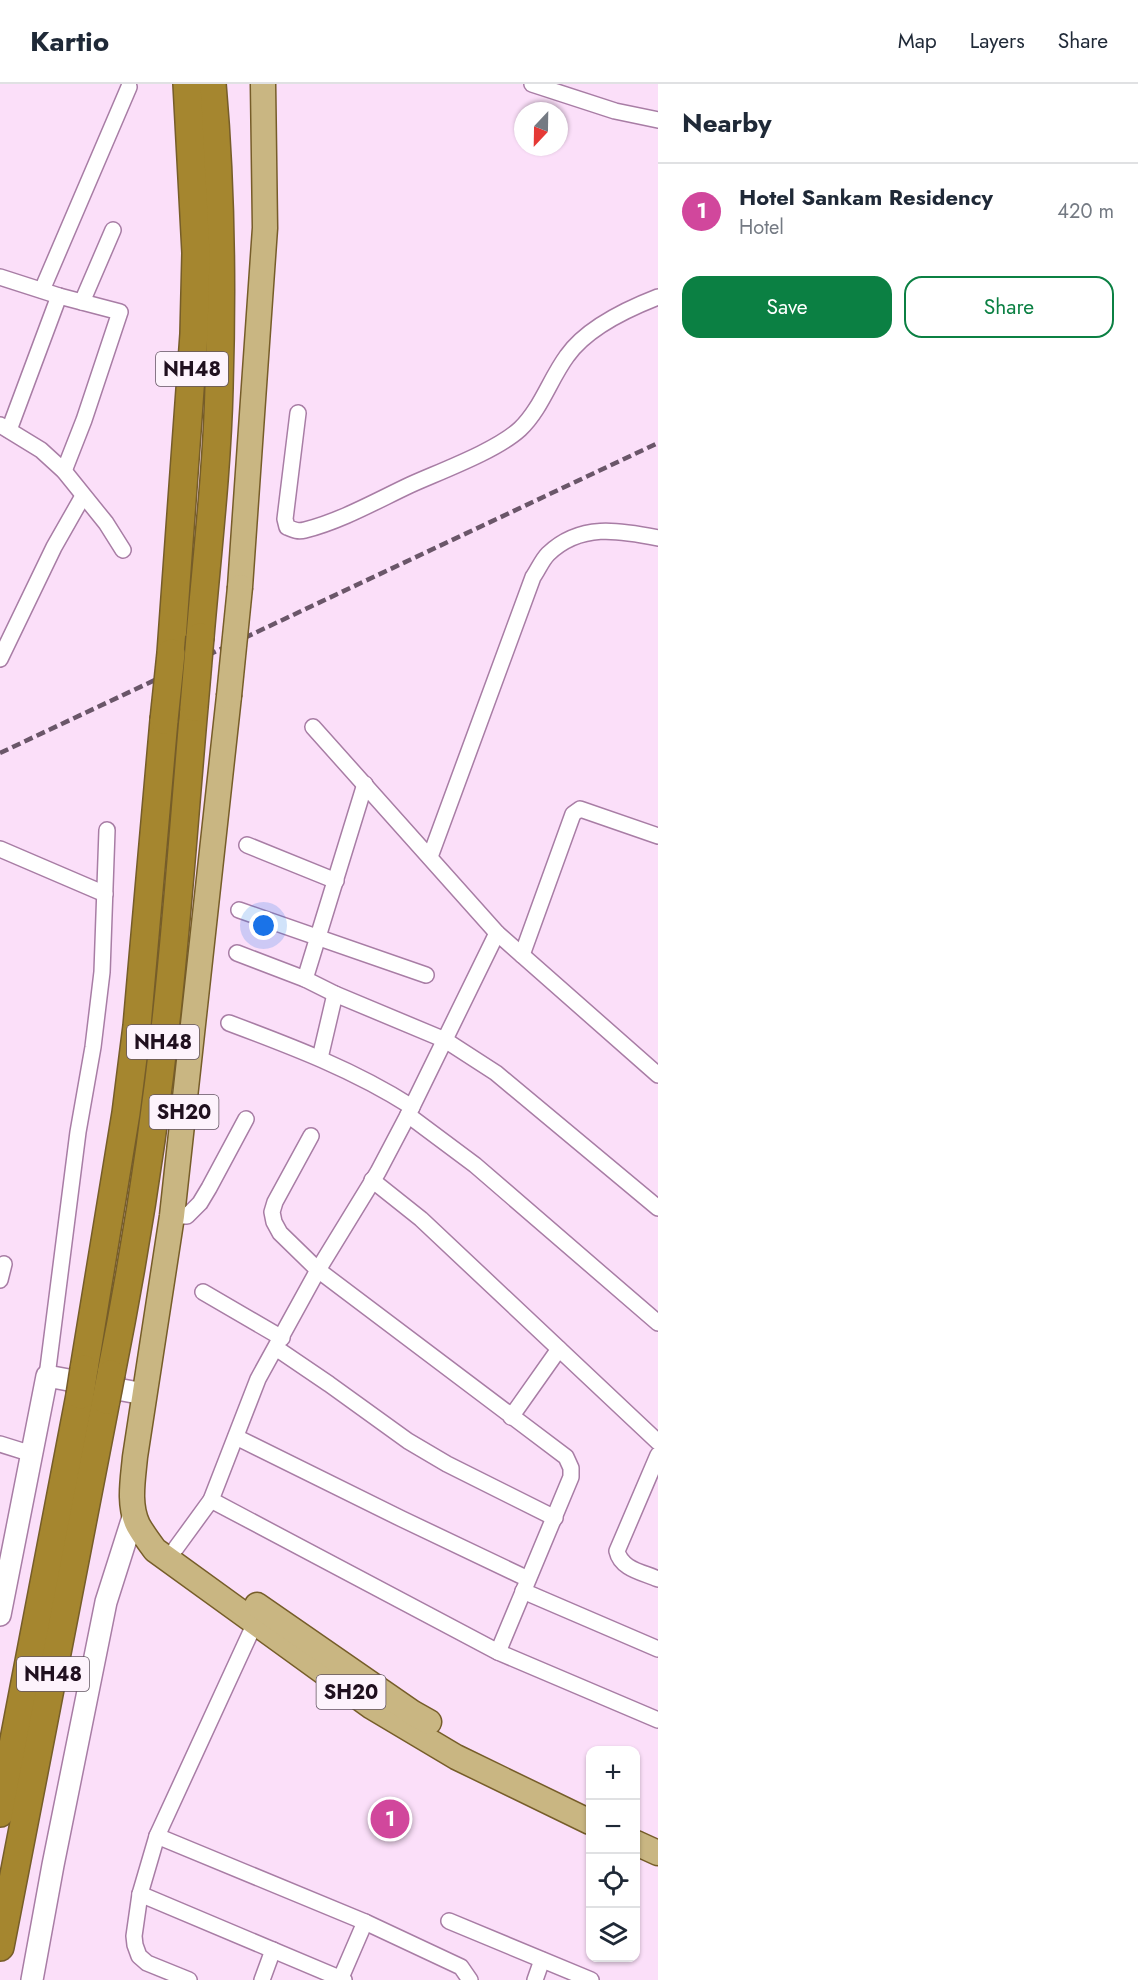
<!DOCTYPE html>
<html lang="en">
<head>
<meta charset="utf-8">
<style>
	body { margin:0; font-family:Jost,sans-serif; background:#f2f2f3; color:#1f2937 }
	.controls { position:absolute; right:18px; bottom:18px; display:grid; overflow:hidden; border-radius:12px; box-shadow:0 2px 4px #0004 }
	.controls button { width:54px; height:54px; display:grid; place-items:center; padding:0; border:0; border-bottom:2px solid #e0e1e3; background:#fff; color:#1f2937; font:30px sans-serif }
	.compass { position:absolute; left:514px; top:18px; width:54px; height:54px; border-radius:50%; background:#fff; box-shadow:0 2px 4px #0004; rotate:202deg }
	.you { position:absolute; left:264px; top:842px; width:21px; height:21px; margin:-15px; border:4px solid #fff; border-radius:50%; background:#1a73e8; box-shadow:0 0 0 9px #1a73e833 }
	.badge { display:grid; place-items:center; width:39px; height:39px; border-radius:50%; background:#0b8043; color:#fff; font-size:20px; font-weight:700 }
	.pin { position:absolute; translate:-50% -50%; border:3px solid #fff; box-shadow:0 2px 6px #0006 }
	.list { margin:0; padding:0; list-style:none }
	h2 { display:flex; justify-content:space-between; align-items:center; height:78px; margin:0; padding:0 24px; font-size:26px }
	h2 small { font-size:20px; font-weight:400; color:#747a83 }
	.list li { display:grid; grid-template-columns:39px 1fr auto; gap:18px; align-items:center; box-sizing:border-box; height:96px; padding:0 24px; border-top:2px solid #e0e1e3 }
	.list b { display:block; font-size:22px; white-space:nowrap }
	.list p { margin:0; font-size:20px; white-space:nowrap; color:#747a83 }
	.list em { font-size:20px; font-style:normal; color:#747a83 }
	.actions { display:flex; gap:12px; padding:18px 24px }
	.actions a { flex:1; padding:14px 0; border:2px solid #0b8043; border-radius:18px; text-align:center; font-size:21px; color:#0b8043 }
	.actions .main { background:#0b8043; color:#fff }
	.icon { flex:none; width:33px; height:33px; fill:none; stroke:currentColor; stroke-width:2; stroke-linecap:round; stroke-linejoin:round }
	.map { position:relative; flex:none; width:658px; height:1896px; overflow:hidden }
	header { display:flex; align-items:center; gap:36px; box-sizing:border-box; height:84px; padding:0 30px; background:#fff; border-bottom:2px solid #e0e1e3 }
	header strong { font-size:28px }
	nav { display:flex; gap:33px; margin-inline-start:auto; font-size:21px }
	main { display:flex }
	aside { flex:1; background:#fff }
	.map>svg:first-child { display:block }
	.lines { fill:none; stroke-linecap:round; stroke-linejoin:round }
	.street-casing { stroke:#a87da5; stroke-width:18 }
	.secondary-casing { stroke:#a87da5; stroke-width:24 }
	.primary-casing { stroke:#765d29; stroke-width:27 }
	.highway-casing { stroke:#765d29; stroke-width:30 }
	.street { stroke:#fff; stroke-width:15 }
	.secondary { stroke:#fff; stroke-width:21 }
	.primary { stroke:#c9b682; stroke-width:24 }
	.highway { stroke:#a5862f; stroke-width:27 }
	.rail { stroke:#6a5669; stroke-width:4.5; stroke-dasharray:9 4.5; stroke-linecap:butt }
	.primary-bridge-casing { stroke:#765d29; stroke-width:27; stroke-linecap:butt }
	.highway-bridge-casing { stroke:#765d29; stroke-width:30; stroke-linecap:butt }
	.primary-bridge { stroke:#c9b682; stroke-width:24 }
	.highway-bridge { stroke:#a5862f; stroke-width:27 }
	.labels { text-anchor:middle; stroke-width:6; stroke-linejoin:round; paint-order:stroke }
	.shield { fill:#fdf3fc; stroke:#625461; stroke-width:1.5 }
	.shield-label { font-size:20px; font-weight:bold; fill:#20101f }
</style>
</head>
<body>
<header>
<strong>Kartio</strong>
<nav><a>Map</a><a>Layers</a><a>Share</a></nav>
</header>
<main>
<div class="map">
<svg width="658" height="1896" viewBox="0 0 658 1896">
	<rect width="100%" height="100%" fill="#fbdff9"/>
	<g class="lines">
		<g class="street-casing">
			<g id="street">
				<path d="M532 0 615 27 658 36"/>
				<path d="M0 193 59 212 120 228 84 336 64 387"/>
				<path d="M42 206 129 3"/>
				<path d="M82 218 113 146"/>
				<path d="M298 329 285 435 287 443C294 446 298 448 305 446 341 437 376 417 410 401 441 387 496 367 520 345 541 325 550 295 567 272 586 245 627 225 658 213"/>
				<path d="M0 341 41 366 64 387 106 439 123 466"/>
				<path d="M9 346 59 212"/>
				<path d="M0 575 54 463 83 412"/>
				<path d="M313 643 497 849 658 991"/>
				<path d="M247 761 336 797"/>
				<path d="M0 765 105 810"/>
				<path d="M430 773 533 493C538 486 542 476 548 470 580 439 619 446 658 454"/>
				<path d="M239 826 426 891"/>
				<path d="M237 869 305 895 335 910 445 956 496 989 658 1124"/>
				<path d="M522 871 573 730 580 725 658 752"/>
				<path d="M305 895 365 700"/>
				<path d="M229 939C293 963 354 986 412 1023"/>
				<path d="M320 974 335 910"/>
				<path d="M408 1031 475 1081 658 1239"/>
				<path d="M311 1052 275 1118 272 1128 274 1138 280 1149 318 1186 566 1373 571 1384V1393L498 1568"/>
				<path d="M372 1096 421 1135 658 1358"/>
				<path d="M172 1132H187L200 1119 209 1104 246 1035"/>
				<path d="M0 1196 4 1180"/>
				<path d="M203 1208 282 1254"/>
				<path d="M276 1264 329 1300 408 1357 447 1380 555 1434"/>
				<path d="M47 1292 78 1048 93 963 102 888 107 746"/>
				<path d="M511 1333 559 1265"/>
				<path d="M236 1353 402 1435 528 1495"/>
				<path d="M0 1360 32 1370"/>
				<path d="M658 1371 617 1467C621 1485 642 1488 658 1495"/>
				<path d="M211 1416 498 1568 658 1636"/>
				<path d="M176 1464 211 1416 258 1295 318 1186 378 1088 408 1031 497 849"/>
				<path d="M523 1507 658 1565"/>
				<path d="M157 1752 365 1838 461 1883 470 1896"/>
				<path d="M140 1810 344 1896"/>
				<path d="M449 1837 591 1896"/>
				<path d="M189 1896 147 1879 139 1872 135 1861 134 1852 140 1810 157 1752 255 1539"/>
				<path d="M262 1896 273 1866"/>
				<path d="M340 1896 365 1838"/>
				<path d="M535 1896 542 1876"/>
			</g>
		</g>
		<g class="secondary-casing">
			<g id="secondary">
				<path d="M0 1531 47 1292 144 1310"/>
				<path d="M32 1896 53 1781 106 1518 134 1430"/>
			</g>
		</g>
		<g class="primary-casing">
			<g id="primary">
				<path d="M240 503 265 144 263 0"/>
				<path d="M229 612 172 1132 135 1373C133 1395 128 1421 138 1441 143 1450 149 1458 155 1466L372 1623 456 1673 590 1738"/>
				<path d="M257 1521 413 1629 429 1638"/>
				<path d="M636 1759 658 1769"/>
			</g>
		</g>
		<g class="highway-casing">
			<g id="highway">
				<path d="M200 553C207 470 217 387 219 304 222 203 221 101 212 0"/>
				<path d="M171 569 194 250 196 169 187 0"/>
				<path d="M84 1285 126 1029 137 942 164 636"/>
				<path d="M111 1290C135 1170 154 1049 167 927 178 826 185 724 194 623"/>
				<path d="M0 1729 80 1311"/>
				<path d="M0 1863 106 1316"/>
			</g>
		</g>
		<use href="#street" class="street"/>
		<use href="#secondary" class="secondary"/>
		<use href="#primary" class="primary"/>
		<use href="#highway" class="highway"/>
		<path class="rail" d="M0 669 658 359"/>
		<g class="primary-bridge-casing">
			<path id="primary-bridge" d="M229 612 240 503"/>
		</g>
		<g class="highway-bridge-casing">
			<g id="highway-bridge">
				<path d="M194 623 200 553"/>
				<path d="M164 636 171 569"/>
				<path d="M80 1311 84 1285"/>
				<path d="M106 1316 111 1290"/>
			</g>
		</g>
		<use href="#primary-bridge" class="primary-bridge"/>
		<use href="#highway-bridge" class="highway-bridge"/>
	</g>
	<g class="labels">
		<g class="shield">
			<rect x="156" y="268" width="72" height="34" rx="4.5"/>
			<rect x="127" y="941" width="72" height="34" rx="4.5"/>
			<rect x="149.5" y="1011" width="69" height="34" rx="4.5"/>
			<rect x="17" y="1573" width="72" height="34" rx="4.5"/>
			<rect x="316.5" y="1591" width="69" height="34" rx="4.5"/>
		</g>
		<g class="shield-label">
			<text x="192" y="292">NH48</text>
			<text x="163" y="965">NH48</text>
			<text x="184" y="1035">SH20</text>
			<text x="53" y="1597">NH48</text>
			<text x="351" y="1615">SH20</text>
		</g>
	</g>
</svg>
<div class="controls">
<button>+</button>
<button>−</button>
<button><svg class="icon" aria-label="locate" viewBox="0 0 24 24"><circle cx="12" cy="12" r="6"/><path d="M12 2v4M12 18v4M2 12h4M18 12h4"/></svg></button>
<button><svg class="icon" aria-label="layers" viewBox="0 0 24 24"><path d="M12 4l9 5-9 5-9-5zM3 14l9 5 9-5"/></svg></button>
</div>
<svg class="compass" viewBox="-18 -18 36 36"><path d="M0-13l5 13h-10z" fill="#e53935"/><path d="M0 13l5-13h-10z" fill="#747a83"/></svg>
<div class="you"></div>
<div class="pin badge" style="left:390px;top:1735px;background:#d1479c">1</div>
</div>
<aside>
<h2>Nearby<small></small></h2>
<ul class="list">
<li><span class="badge" style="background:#d1479c">1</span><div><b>Hotel Sankam Residency</b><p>Hotel</p></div><em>420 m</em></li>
</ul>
<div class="actions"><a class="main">Save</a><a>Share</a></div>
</aside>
</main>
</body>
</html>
